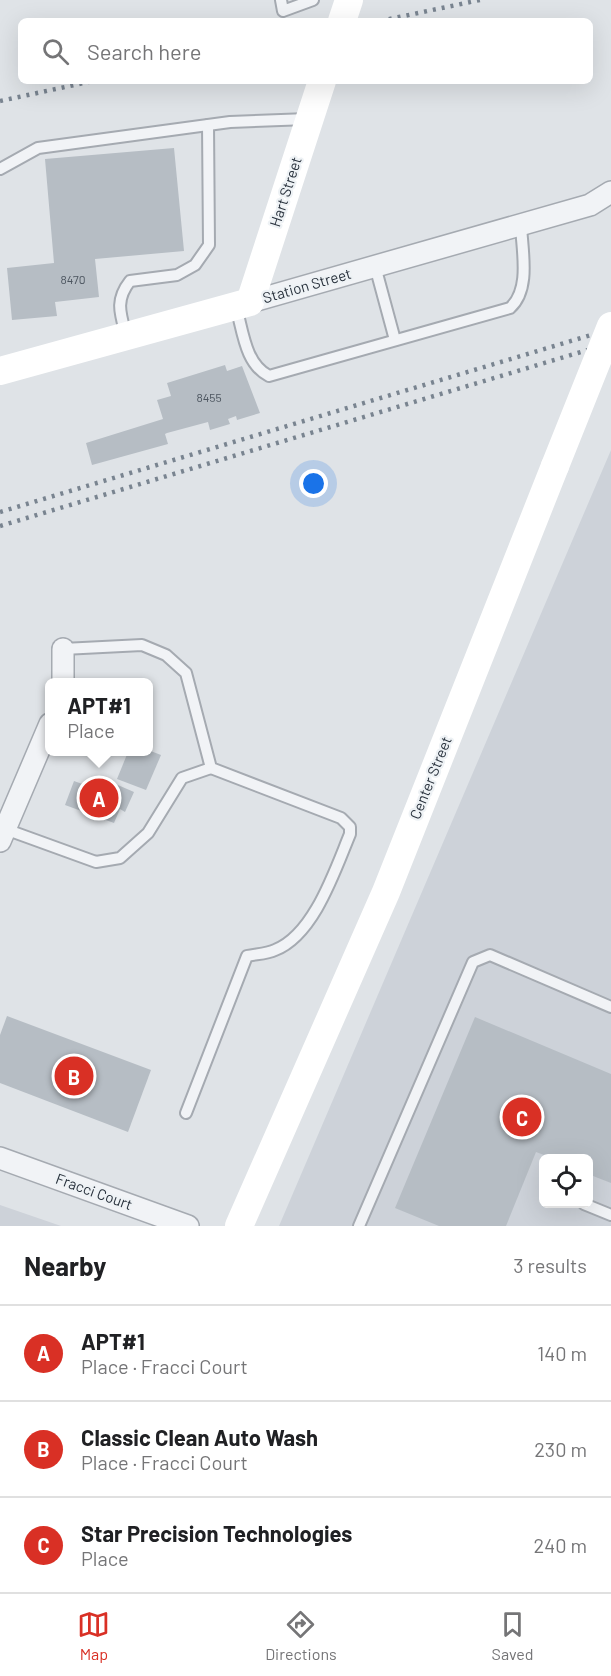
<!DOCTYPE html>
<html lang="en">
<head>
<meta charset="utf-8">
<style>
	body { margin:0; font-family:Barlow,sans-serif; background:#f6f6f6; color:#202124 }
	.controls { position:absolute; right:18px; bottom:18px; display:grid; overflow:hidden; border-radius:9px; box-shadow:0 6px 24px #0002 }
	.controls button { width:54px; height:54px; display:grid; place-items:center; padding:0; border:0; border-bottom:2px solid #e0e0e0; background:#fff; color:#202124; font:30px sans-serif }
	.you { position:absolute; left:314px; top:484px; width:21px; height:21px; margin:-15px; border:4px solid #fff; border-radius:50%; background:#1a73e8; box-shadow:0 0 0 9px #1a73e833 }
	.badge { display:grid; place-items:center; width:39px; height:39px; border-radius:50%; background:#d93025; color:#fff; font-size:20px; font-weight:700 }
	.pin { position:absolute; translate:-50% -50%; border:3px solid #fff; box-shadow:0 2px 6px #0006 }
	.popup { position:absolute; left:45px; top:678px; width:108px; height:78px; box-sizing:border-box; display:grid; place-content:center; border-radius:9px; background:#fff; filter:drop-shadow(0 2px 4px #0005); font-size:20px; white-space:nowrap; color:#757577 }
	.popup b { font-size:22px; color:#202124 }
	.popup::after { content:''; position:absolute; left:50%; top:100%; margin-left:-12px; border:12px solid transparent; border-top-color:#fff }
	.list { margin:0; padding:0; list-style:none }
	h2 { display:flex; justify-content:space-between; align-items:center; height:78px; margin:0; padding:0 24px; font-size:26px }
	h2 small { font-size:20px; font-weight:400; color:#757577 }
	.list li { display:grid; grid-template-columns:39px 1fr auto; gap:18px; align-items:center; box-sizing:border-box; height:96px; padding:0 24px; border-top:2px solid #e0e0e0 }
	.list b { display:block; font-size:22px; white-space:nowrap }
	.list p { margin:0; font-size:20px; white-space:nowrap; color:#757577 }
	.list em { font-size:20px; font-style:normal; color:#757577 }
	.icon { flex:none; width:33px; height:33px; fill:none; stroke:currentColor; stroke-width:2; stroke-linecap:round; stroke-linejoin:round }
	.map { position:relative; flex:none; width:611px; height:1226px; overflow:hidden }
	.search { position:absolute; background:#fff; box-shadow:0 6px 24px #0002; left:18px; right:18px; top:18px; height:66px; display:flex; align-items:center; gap:15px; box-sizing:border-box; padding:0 21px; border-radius:9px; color:#757577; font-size:22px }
	.sheet { height:366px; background:#fff }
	nav { display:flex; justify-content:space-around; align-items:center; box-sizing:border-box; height:84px; border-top:2px solid #e0e0e0; background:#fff; font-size:16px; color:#757577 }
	nav a { display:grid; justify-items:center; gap:3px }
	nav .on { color:#d93025 }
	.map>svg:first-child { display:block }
	.built { fill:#cdd2d9; fill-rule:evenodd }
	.building { fill:#b6bdc4 }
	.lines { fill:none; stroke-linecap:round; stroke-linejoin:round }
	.lane-casing { stroke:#a5aab1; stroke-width:14 }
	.street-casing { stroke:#a5aab1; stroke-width:24 }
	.lane { stroke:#f1f3f6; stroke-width:10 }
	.street { stroke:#f1f3f6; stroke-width:21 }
	.secondary { stroke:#fff; stroke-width:28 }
	.rail { stroke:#798490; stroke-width:4.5; stroke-dasharray:3 6; stroke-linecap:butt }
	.secondary-bridge { stroke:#fff; stroke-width:28 }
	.labels { text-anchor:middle; stroke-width:4.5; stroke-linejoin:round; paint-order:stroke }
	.number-label { font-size:12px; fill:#4c555f }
	.street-label { font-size:15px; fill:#29323d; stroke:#eef2f5 }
</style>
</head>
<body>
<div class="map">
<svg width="611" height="1226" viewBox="0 0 611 1226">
	<rect width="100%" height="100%" fill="#dfe3e7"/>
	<g class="built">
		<path d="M611 450V1226H279ZM544 1158H588V1204H544Z"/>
		<path d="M0 1205 61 1226H0Z"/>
	</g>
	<g class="building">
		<path d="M174 148 184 251 95 259 99 297 55 302 57 316 12 320 7 268 54 263 45 159Z"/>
		<path d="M225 365 227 371 242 366 260 413 237 420 236 416 228 419 230 424 210 430 208 422 167 433 165 434 168 444 92 465 86 443 163 419 157 400 171 396 167 383Z"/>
		<path d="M148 750 161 755 146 790 117 779 128 752Z"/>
		<path d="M104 779 134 792 125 812 120 809 114 823 65 805 74 781 99 790Z"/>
		<path d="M7 1016 151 1070 128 1132 0 1083V1035Z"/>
		<path d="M475 1017 611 1074V1183L588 1174V1158H552L536 1152 506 1226H439L395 1208Z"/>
	</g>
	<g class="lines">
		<g class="lane-casing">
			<g id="lane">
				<path d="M281 0 283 11 313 0"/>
				<path d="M0 169 38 148 230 122 308 119"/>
				<path d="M375 266 395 340"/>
				<path d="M236 307C243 331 245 364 269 376L510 308C531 289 522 251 521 225"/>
				<path d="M126 335C120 313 115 300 130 281L177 275 195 265 209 245 208 125"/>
				<path d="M63 649 142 645 166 655 186 673 211 768 341 818 350 827V834C335 870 314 935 275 950 267 954 256 954 247 956L186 1113"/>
				<path d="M5 829 96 862 120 858 148 833 182 778 211 768"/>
				<path d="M584 1204 611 1215"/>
				<path d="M359 1226 473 962 490 955 611 1007"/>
			</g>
		</g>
		<g class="street-casing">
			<g id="street">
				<path d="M250 302 590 205 611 192"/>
				<path d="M63 649V682"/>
				<path d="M0 841 50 724"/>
				<path d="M0 1158 188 1226"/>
			</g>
		</g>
		<use href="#lane" class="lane"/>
		<use href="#street" class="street"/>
		<g class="secondary">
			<path d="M342 21 349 0"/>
			<path d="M0 371 250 302 322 81"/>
			<path d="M239 1226 386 892 555 466"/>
		</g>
		<g class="rail">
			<path d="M380 21 480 0"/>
			<path d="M0 101 93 81"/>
			<path d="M0 512 611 329"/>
			<path d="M0 526 611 343"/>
		</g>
		<path class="secondary-bridge" d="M555 466 611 326"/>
	</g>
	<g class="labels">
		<g class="number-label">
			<text x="73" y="284">8470</text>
			<text x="209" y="402">8455</text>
		</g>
		<g class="street-label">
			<text transform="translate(286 192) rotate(-72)" y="5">Hart Street</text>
			<text transform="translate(307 286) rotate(-16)" y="5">Station Street</text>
			<text transform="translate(431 778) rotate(-68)" y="5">Center Street</text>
			<text transform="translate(94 1192) rotate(20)" y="5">Fracci Court</text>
		</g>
	</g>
</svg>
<div class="controls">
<button><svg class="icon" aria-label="locate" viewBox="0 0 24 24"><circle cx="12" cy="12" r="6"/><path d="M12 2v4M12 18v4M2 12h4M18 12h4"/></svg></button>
</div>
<div class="you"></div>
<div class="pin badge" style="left:99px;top:798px">A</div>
<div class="popup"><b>APT#1</b>Place</div>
<div class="pin badge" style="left:74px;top:1076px">B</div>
<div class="pin badge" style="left:522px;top:1117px">C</div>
<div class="search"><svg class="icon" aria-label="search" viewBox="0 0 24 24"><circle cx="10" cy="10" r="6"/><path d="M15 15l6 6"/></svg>Search here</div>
</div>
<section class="sheet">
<h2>Nearby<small>3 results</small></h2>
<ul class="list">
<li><span class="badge">A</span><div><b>APT#1</b><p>Place · Fracci Court</p></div><em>140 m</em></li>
<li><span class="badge">B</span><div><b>Classic Clean Auto Wash</b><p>Place · Fracci Court</p></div><em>230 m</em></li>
<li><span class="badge">C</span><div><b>Star Precision Technologies</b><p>Place</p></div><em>240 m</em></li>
</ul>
</section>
<nav>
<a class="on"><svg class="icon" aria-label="map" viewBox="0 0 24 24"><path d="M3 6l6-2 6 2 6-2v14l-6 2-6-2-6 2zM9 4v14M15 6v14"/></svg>Map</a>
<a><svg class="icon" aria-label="directions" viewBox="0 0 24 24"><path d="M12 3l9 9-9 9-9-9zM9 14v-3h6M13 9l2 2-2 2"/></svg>Directions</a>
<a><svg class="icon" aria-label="saved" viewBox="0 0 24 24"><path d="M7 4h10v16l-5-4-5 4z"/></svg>Saved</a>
</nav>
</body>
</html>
